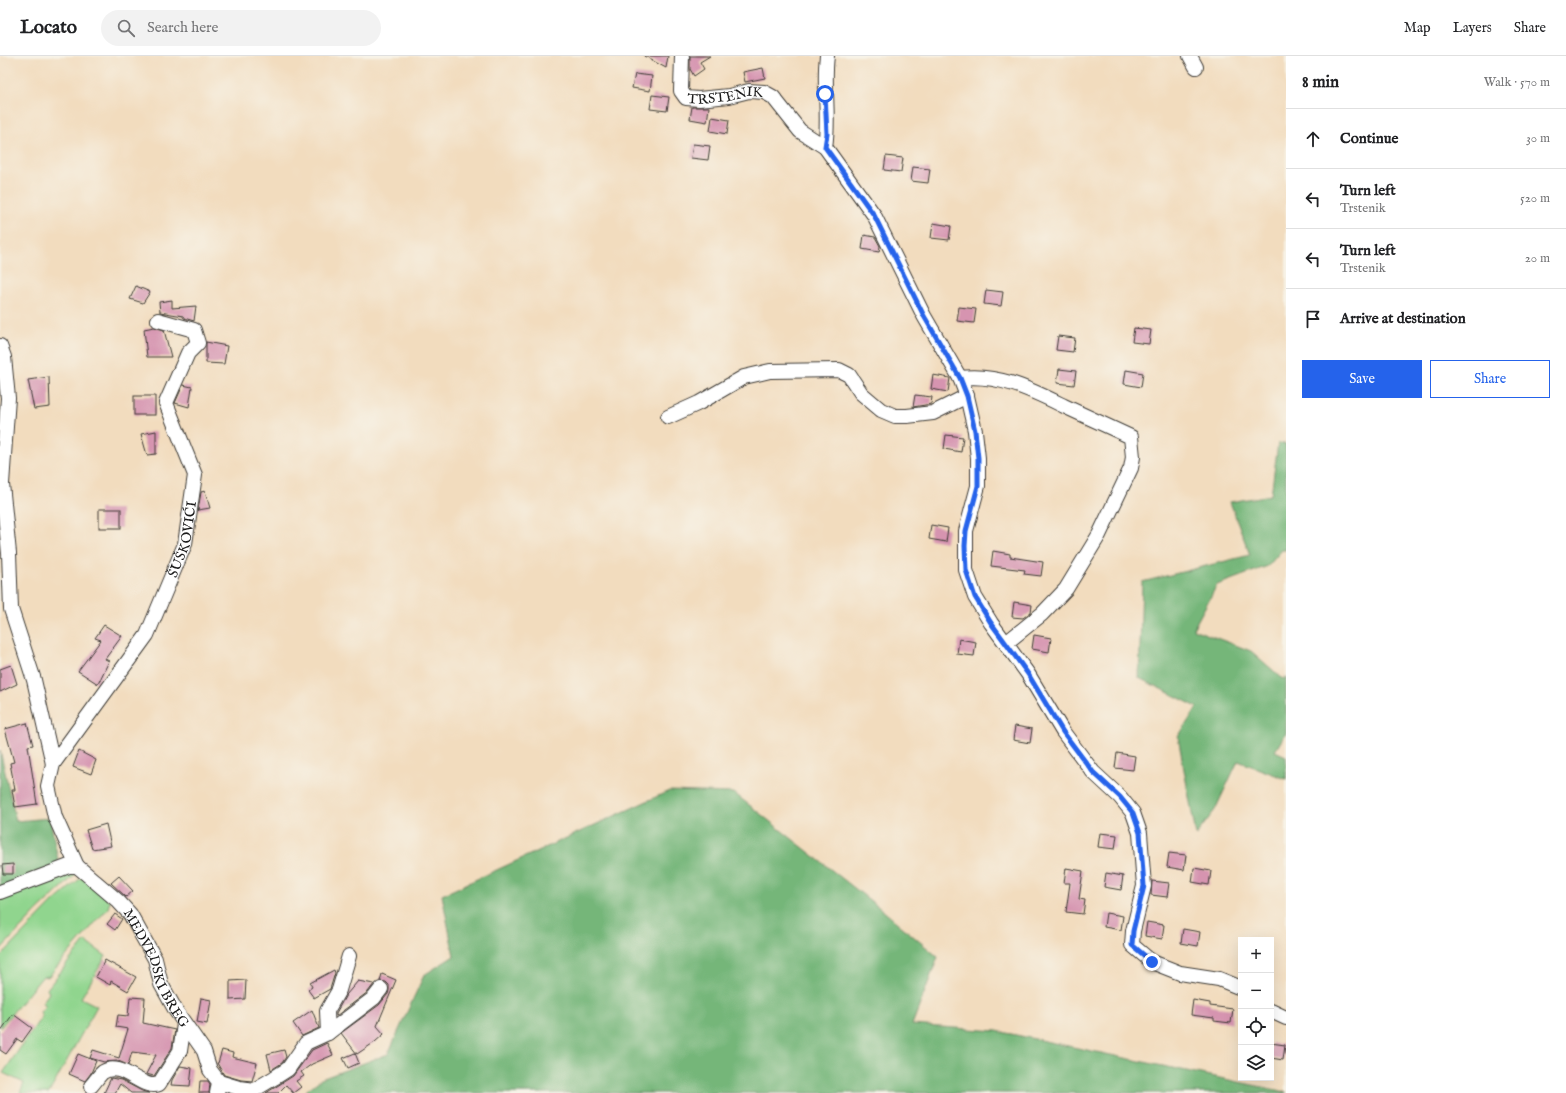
<!DOCTYPE html>
<html lang="en">
<head>
<meta charset="utf-8">
<style>
	body { margin:0; font-family:"IM FELL English",serif; background:#f2f2f2; color:#202124 }
	.controls { position:absolute; right:12px; bottom:12px; display:grid; overflow:hidden; border-radius:0px; box-shadow:0 4px 16px #0002 }
	.controls button { width:36px; height:36px; display:grid; place-items:center; padding:0; border:0; border-bottom:1px solid #e0e0e0; background:#fff; color:#202124; font:20px sans-serif }
	.stop { position:absolute; width:12px; height:12px; margin:-9px; border:3px solid #2563eb; border-radius:50%; background:#fff }
	.stop.end { background:#2563eb; border-color:#fff; box-shadow:0 1px 4px #0008 }
	.list { margin:0; padding:0; list-style:none }
	h2 { display:flex; justify-content:space-between; align-items:center; height:52px; margin:0; padding:0 16px; font-size:17px }
	h2 small { font-size:13px; font-weight:400; color:#757577 }
	.list li { display:grid; grid-template-columns:26px 1fr auto; gap:12px; align-items:center; box-sizing:border-box; height:60px; padding:0 16px; border-top:1px solid #e0e0e0 }
	.list b { display:block; font-size:15px; white-space:nowrap }
	.list p { margin:0; font-size:13px; white-space:nowrap; color:#757577 }
	.list em { font-size:13px; font-style:normal; color:#757577 }
	.actions { display:flex; gap:8px; padding:12px 16px }
	.actions a { flex:1; padding:9px 0; border:1px solid #2563eb; border-radius:0px; text-align:center; font-size:14px; color:#2563eb }
	.actions .main { background:#2563eb; color:#fff }
	.icon { flex:none; width:22px; height:22px; fill:none; stroke:currentColor; stroke-width:2; stroke-linecap:round; stroke-linejoin:round }
	.map { position:relative; flex:none; width:1286px; height:1037px; overflow:hidden }
	header { display:flex; align-items:center; gap:24px; box-sizing:border-box; height:56px; padding:0 20px; background:#fff; border-bottom:1px solid #e0e0e0 }
	header strong { font-size:19px }
	nav { display:flex; gap:22px; margin-inline-start:auto; font-size:14px }
	.search { width:280px; height:36px; background:#f2f2f2; display:flex; align-items:center; gap:10px; box-sizing:border-box; padding:0 14px; border-radius:22px; color:#757577; font-size:15px }
	main { display:flex }
	aside { flex:1; background:#fff }
	.map>svg:first-child { display:block }
	.green { fill:#90d58e; stroke:#567855 }
	.forest { fill:#74b679; stroke:#48694a }
	.building { fill:#d694b0 }
	.lines { fill:none; stroke-linecap:round; stroke-linejoin:round }
	.minor-casing { stroke:#3c3934; stroke-width:16 }
	.minor { stroke:#fff; stroke-width:14 }
	.route { stroke:#2563eb; stroke-width:5 }
	.labels { text-anchor:middle; stroke-width:3; stroke-linejoin:round; paint-order:stroke }
	.street-label { font-size:14px; fill:#1c1c1c; stroke:#f7f3e8 }
</style>
</head>
<body>
<header>
<strong>Locato</strong>
<div class="search"><svg class="icon" aria-label="search" viewBox="0 0 24 24"><circle cx="10" cy="10" r="6"/><path d="M15 15l6 6"/></svg>Search here</div>
<nav><a>Map</a><a>Layers</a><a>Share</a></nav>
</header>
<main>
<div class="map">
<svg width="1286" height="1037" viewBox="0 0 1286 1037">
	<rect width="100%" height="100%" fill="#f7f3e8"/>
	<filter id="ink" filterUnits="userSpaceOnUse"><feTurbulence type="fractalNoise" baseFrequency=".025" numOctaves="2"/><feDisplacementMap in="SourceGraphic" scale="8" xChannelSelector="R" yChannelSelector="G"/><feConvolveMatrix kernelMatrix="1 2 1 2 8 2 1 2 1" color-interpolation-filters="sRGB"/></filter>
	<filter id="wash" filterUnits="userSpaceOnUse"><feTurbulence type="fractalNoise" baseFrequency=".012" numOctaves="4" result="noise"/><feDisplacementMap in="SourceGraphic" scale="16" xChannelSelector="R" yChannelSelector="G"/><feGaussianBlur stdDeviation="0.9" result="paint"/><feColorMatrix in="noise" values="0 0 0 0 0 0 0 0 0 0 0 0 0 0 0 0 0 1.4 0 .05"/><feComposite in="paint" operator="in"/></filter>
	<g filter="url(#wash)">
		<rect width="100%" height="100%" fill="#f2dcbe"/>
		<g class="green">
			<path d="M73 814 76 818 37 855 0 894V842Z"/>
			<path d="M83 820 110 845 108 852 48 921 43 920 0 972V901L53 846Z"/>
			<path d="M85 885 106 900 81 942 97 950 49 1037H20L24 1027 3 1017 42 960 40 956 46 949 42 947 49 937 47 933Z"/>
		</g>
		<g class="forest">
			<path d="M1278 387 1286 388V494H1282L1268 510 1217 529 1193 573 1251 595 1283 623 1286 621V677L1275 695 1286 700V723L1238 705 1215 754 1196 779 1178 681 1197 651 1139 622 1142 526 1250 499 1230 446 1271 439Z"/>
			<path d="M0 694 16 765 50 762 57 799 61 815 0 842Z"/>
			<path d="M669 735 734 737 881 853 938 901 912 969 997 975 1286 1036V1037H303L321 1023 388 998 424 919 454 900 442 839Z"/>
		</g>
		<g id="blocks">
			<g class="building">
				<path d="M644 0H668L666 12Z"/>
				<path d="M690 0H710L700 6 704 13 694 20 690 13Z"/>
				<path d="M763 12 765 22 745 26 743 16Z"/>
				<path d="M635 18 652 20 650 35 632 32Z"/>
				<path d="M652 39 669 41 667 55 650 53Z"/>
				<path d="M692 51H709L707 66 690 63Z"/>
				<path d="M712 61 729 64 727 78 710 75Z"/>
				<path d="M693 88 710 90 708 104 691 102Z"/>
				<path d="M886 100 903 102 901 116 884 114Z"/>
				<path d="M913 111 930 113 928 127 911 125Z"/>
				<path d="M933 167 951 170 949 184 931 182Z"/>
				<path d="M864 179 875 181 880 190 879 196 862 193Z"/>
				<path d="M136 230 150 236 143 247 130 243Z"/>
				<path d="M986 234 1003 236 1001 250 984 248Z"/>
				<path d="M172 244V252L196 250 194 265 184 262 183 260 160 256 159 246Z"/>
				<path d="M959 251 976 253 974 267 957 265Z"/>
				<path d="M154 271 164 274 171 301H147L144 273Z"/>
				<path d="M1134 272 1151 274 1149 288 1132 286Z"/>
				<path d="M1058 280 1075 282 1073 296 1056 294Z"/>
				<path d="M206 286 227 290 224 308 206 307Z"/>
				<path d="M1059 313 1076 315 1074 329 1057 327Z"/>
				<path d="M1126 314 1143 317 1141 331 1124 328Z"/>
				<path d="M933 319 950 322 948 336 931 333Z"/>
				<path d="M49 321 50 351 34 353 28 324Z"/>
				<path d="M183 329 192 331 189 351 175 347Z"/>
				<path d="M915 339 932 341 931 348 913 351Z"/>
				<rect x="134" y="340" width="21" height="19"/>
				<path d="M156 375V398L147 399 141 378Z"/>
				<path d="M946 379 963 381 961 396 944 393Z"/>
				<path d="M205 435 210 452 198 454 201 436Z"/>
				<rect x="99" y="453" width="22" height="19"/>
				<path d="M931 469 948 472 946 486 929 483Z"/>
				<path d="M993 495 1010 498V501L1043 506 1041 520 1024 518 1025 514 991 510Z"/>
				<path d="M1014 546 1032 549 1031 556 1023 562 1012 561Z"/>
				<path d="M104 569 122 580 105 603 109 605 98 628 78 615 101 584 95 582Z"/>
				<path d="M1034 579 1051 582 1049 596 1032 593Z"/>
				<path d="M959 583 976 586 974 600 957 598Z"/>
				<path d="M11 609 17 628 0 636V613Z"/>
				<path d="M27 667 33 689 28 690 37 748 15 751 12 734H15L10 707 14 706 5 673Z"/>
				<path d="M1015 670 1032 673 1030 687 1013 684Z"/>
				<path d="M79 695 96 704 91 718 73 711Z"/>
				<path d="M1117 697 1135 700 1133 714 1115 712Z"/>
				<path d="M106 768 111 790 92 793 86 774Z"/>
				<path d="M1100 777 1117 779 1115 793 1098 791Z"/>
				<path d="M1169 797 1186 799 1184 814 1167 811Z"/>
				<path d="M13 808V818H3L2 809Z"/>
				<path d="M1066 812 1083 815 1079 843 1085 844 1083 858 1066 856 1070 827H1064Z"/>
				<path d="M1194 812 1211 815 1209 829 1192 826Z"/>
				<path d="M1106 817 1123 820 1121 834 1104 831Z"/>
				<path d="M119 820 133 835 126 841 111 827Z"/>
				<path d="M1152 825 1169 827 1167 841 1151 839Z"/>
				<path d="M1106 857 1123 860 1121 874 1104 871Z"/>
				<path d="M115 858 122 863 115 874 107 868Z"/>
				<path d="M1147 866 1164 869 1162 883 1145 880Z"/>
				<path d="M1183 873 1200 876 1198 890 1181 887Z"/>
				<path d="M105 904 136 921 128 935 111 925 110 929 96 921Z"/>
				<path d="M334 914 335 917 330 933 314 942 308 934 312 931 310 927Z"/>
				<path d="M382 918 396 924 377 970 384 978 375 986 357 998 341 977 379 949 388 938 389 934V929L386 926 380 925Z"/>
				<path d="M246 924 245 943 230 944V925Z"/>
				<path d="M358 925 374 928 368 936 336 960V957L346 939Z"/>
				<path d="M130 941 145 942 143 967 175 974 172 992 154 1020 146 1018 156 999 132 996 128 1009 118 1005 104 1006 90 1002 93 994 119 1002 128 973 116 971 118 959 128 960Z"/>
				<path d="M201 942 211 944 207 968 197 966Z"/>
				<path d="M1193 944 1210 947V950L1233 953 1231 967 1214 965V962L1191 959Z"/>
				<path d="M312 954 319 972 302 980 293 967Z"/>
				<path d="M13 958 32 972 22 986 17 983 6 998 0 994V976Z"/>
				<path d="M327 987 333 999 312 1008 301 1016 304 1020 296 1025 301 1031 293 1037 286 1029 278 1037H266L293 1020 312 994Z"/>
				<path d="M1271 987 1285 989 1283 1004 1271 1002Z"/>
				<path d="M222 994 233 997 232 1001 257 1007 252 1025 241 1024 224 1019 217 1007H218Z"/>
				<path d="M284 994 286 1001 282 1007 271 1014 267 998Z"/>
				<path d="M355 997 359 1007 348 1012 343 1002Z"/>
				<path d="M78 998 96 1005 91 1017 85 1025 69 1018Z"/>
				<path d="M180 1010 192 1012 190 1030 171 1029 172 1024Z"/>
				<path d="M111 1022 121 1024 142 1035 149 1037H131L120 1028 115 1037H104Z"/>
				<path d="M200 1025H208L210 1028 209 1037H199Z"/>
			</g>
		</g>
	</g>
	<g filter="url(#ink)">
		<use href="#blocks" fill-opacity="0" stroke="#3c3934" stroke-width="1"/>
		<g class="lines">
			<g class="minor-casing">
				<g id="minor">
					<path id="s1" d="M682 0 681 35 686 42 699 43 729 40 749 35 764 36 773 41 800 75 825 91 874 159 924 260 960 322 967 340 975 375 978 402V430L966 475V514L975 541 991 567 1028 618 1063 676 1093 716 1120 741 1133 757 1140 777 1144 830 1133 875 1132 889 1152 906 1180 917 1219 923 1241 932"/>
					<path d="M1190 0 1196 11"/>
					<path d="M825 91C830 61 823 30 827 0"/>
					<path d="M0 290 4 301 8 342 2 428 9 497 11 553 34 624 53 708"/>
					<path d="M960 322C998 317 1031 334 1064 350 1086 360 1109 371 1131 381L1133 401 1131 412 1099 479 1066 533 1042 558 1006 587"/>
					<path d="M668 361 699 347 744 321 770 315 839 314 849 319 861 337 881 354 895 360H907L933 357 967 340"/>
					<path id="s2" d="M77 810 118 845 130 858 155 903 161 928 176 955 204 995 210 1014 219 1026 217 1037"/>
					<path id="s3" d="M0 836 69 810H77L55 761 48 730 53 708 147 579 185 488 195 419 166 347 188 297 198 287 194 274 158 264"/>
					<path d="M1271 955 1286 962"/>
					<path d="M328 977 327 955 339 934 349 900"/>
					<path d="M219 1026 239 1032 254 1034 274 1022 288 1013 306 987 328 977 374 942 381 933"/>
					<path d="M91 1030C95 1026 99 1019 103 1016 122 1004 142 1035 159 1028L180 995 184 968"/>
				</g>
			</g>
			<use href="#minor" class="minor"/>
		</g>
	</g>
	<g class="lines" filter="url(#ink)">
		<path class="route" d="M825 38 827 78 825 91 874 159 924 260 960 322 967 340 975 375 978 402V430L966 475 965 490 966 514 975 541 991 567 1028 618 1063 676 1093 716 1120 741 1133 757 1140 777 1144 830 1133 875 1132 889 1152 906"/>
	</g>
	<g class="labels">
		<g class="street-label">
			<text dy="5" stroke="none"><textPath href="#s1" startOffset="83">TRSTENIK</textPath></text>
			<text dy="5" stroke="none"><textPath href="#s3" startOffset="452">ŠUŠKOVIĆI</textPath></text>
			<text dy="5" stroke="none"><textPath href="#s2" startOffset="132">MEDVEDSKI BREG</textPath></text>
		</g>
	</g>
</svg>
<div class="controls">
<button>+</button>
<button>−</button>
<button><svg class="icon" aria-label="locate" viewBox="0 0 24 24"><circle cx="12" cy="12" r="6"/><path d="M12 2v4M12 18v4M2 12h4M18 12h4"/></svg></button>
<button><svg class="icon" aria-label="layers" viewBox="0 0 24 24"><path d="M12 4l9 5-9 5-9-5zM3 14l9 5 9-5"/></svg></button>
</div>
<div class="stop" style="left:825px;top:38px"></div>
<div class="stop end" style="left:1152px;top:906px"></div>
</div>
<aside>
<h2>8 min<small>Walk · 570 m</small></h2>
<ul class="list">
<li><svg class="icon" aria-label="ahead" viewBox="0 0 24 24"><path d="M12 20V5M6 11l6-6 6 6"/></svg><div><b>Continue</b></div><em>30 m</em></li>
<li><svg class="icon" aria-label="left" viewBox="0 0 24 24"><path d="M17 20v-9H6M10 6l-5 5 5 5"/></svg><div><b>Turn left</b><p>Trstenik</p></div><em>520 m</em></li>
<li><svg class="icon" aria-label="left" viewBox="0 0 24 24"><path d="M17 20v-9H6M10 6l-5 5 5 5"/></svg><div><b>Turn left</b><p>Trstenik</p></div><em>20 m</em></li>
<li><svg class="icon" aria-label="arrive" viewBox="0 0 24 24"><path d="M6 21V4h12l-3 4 3 4H6"/></svg><div><b>Arrive at destination</b></div></li>
</ul>
<div class="actions"><a class="main">Save</a><a>Share</a></div>
</aside>
</main>
</body>
</html>
